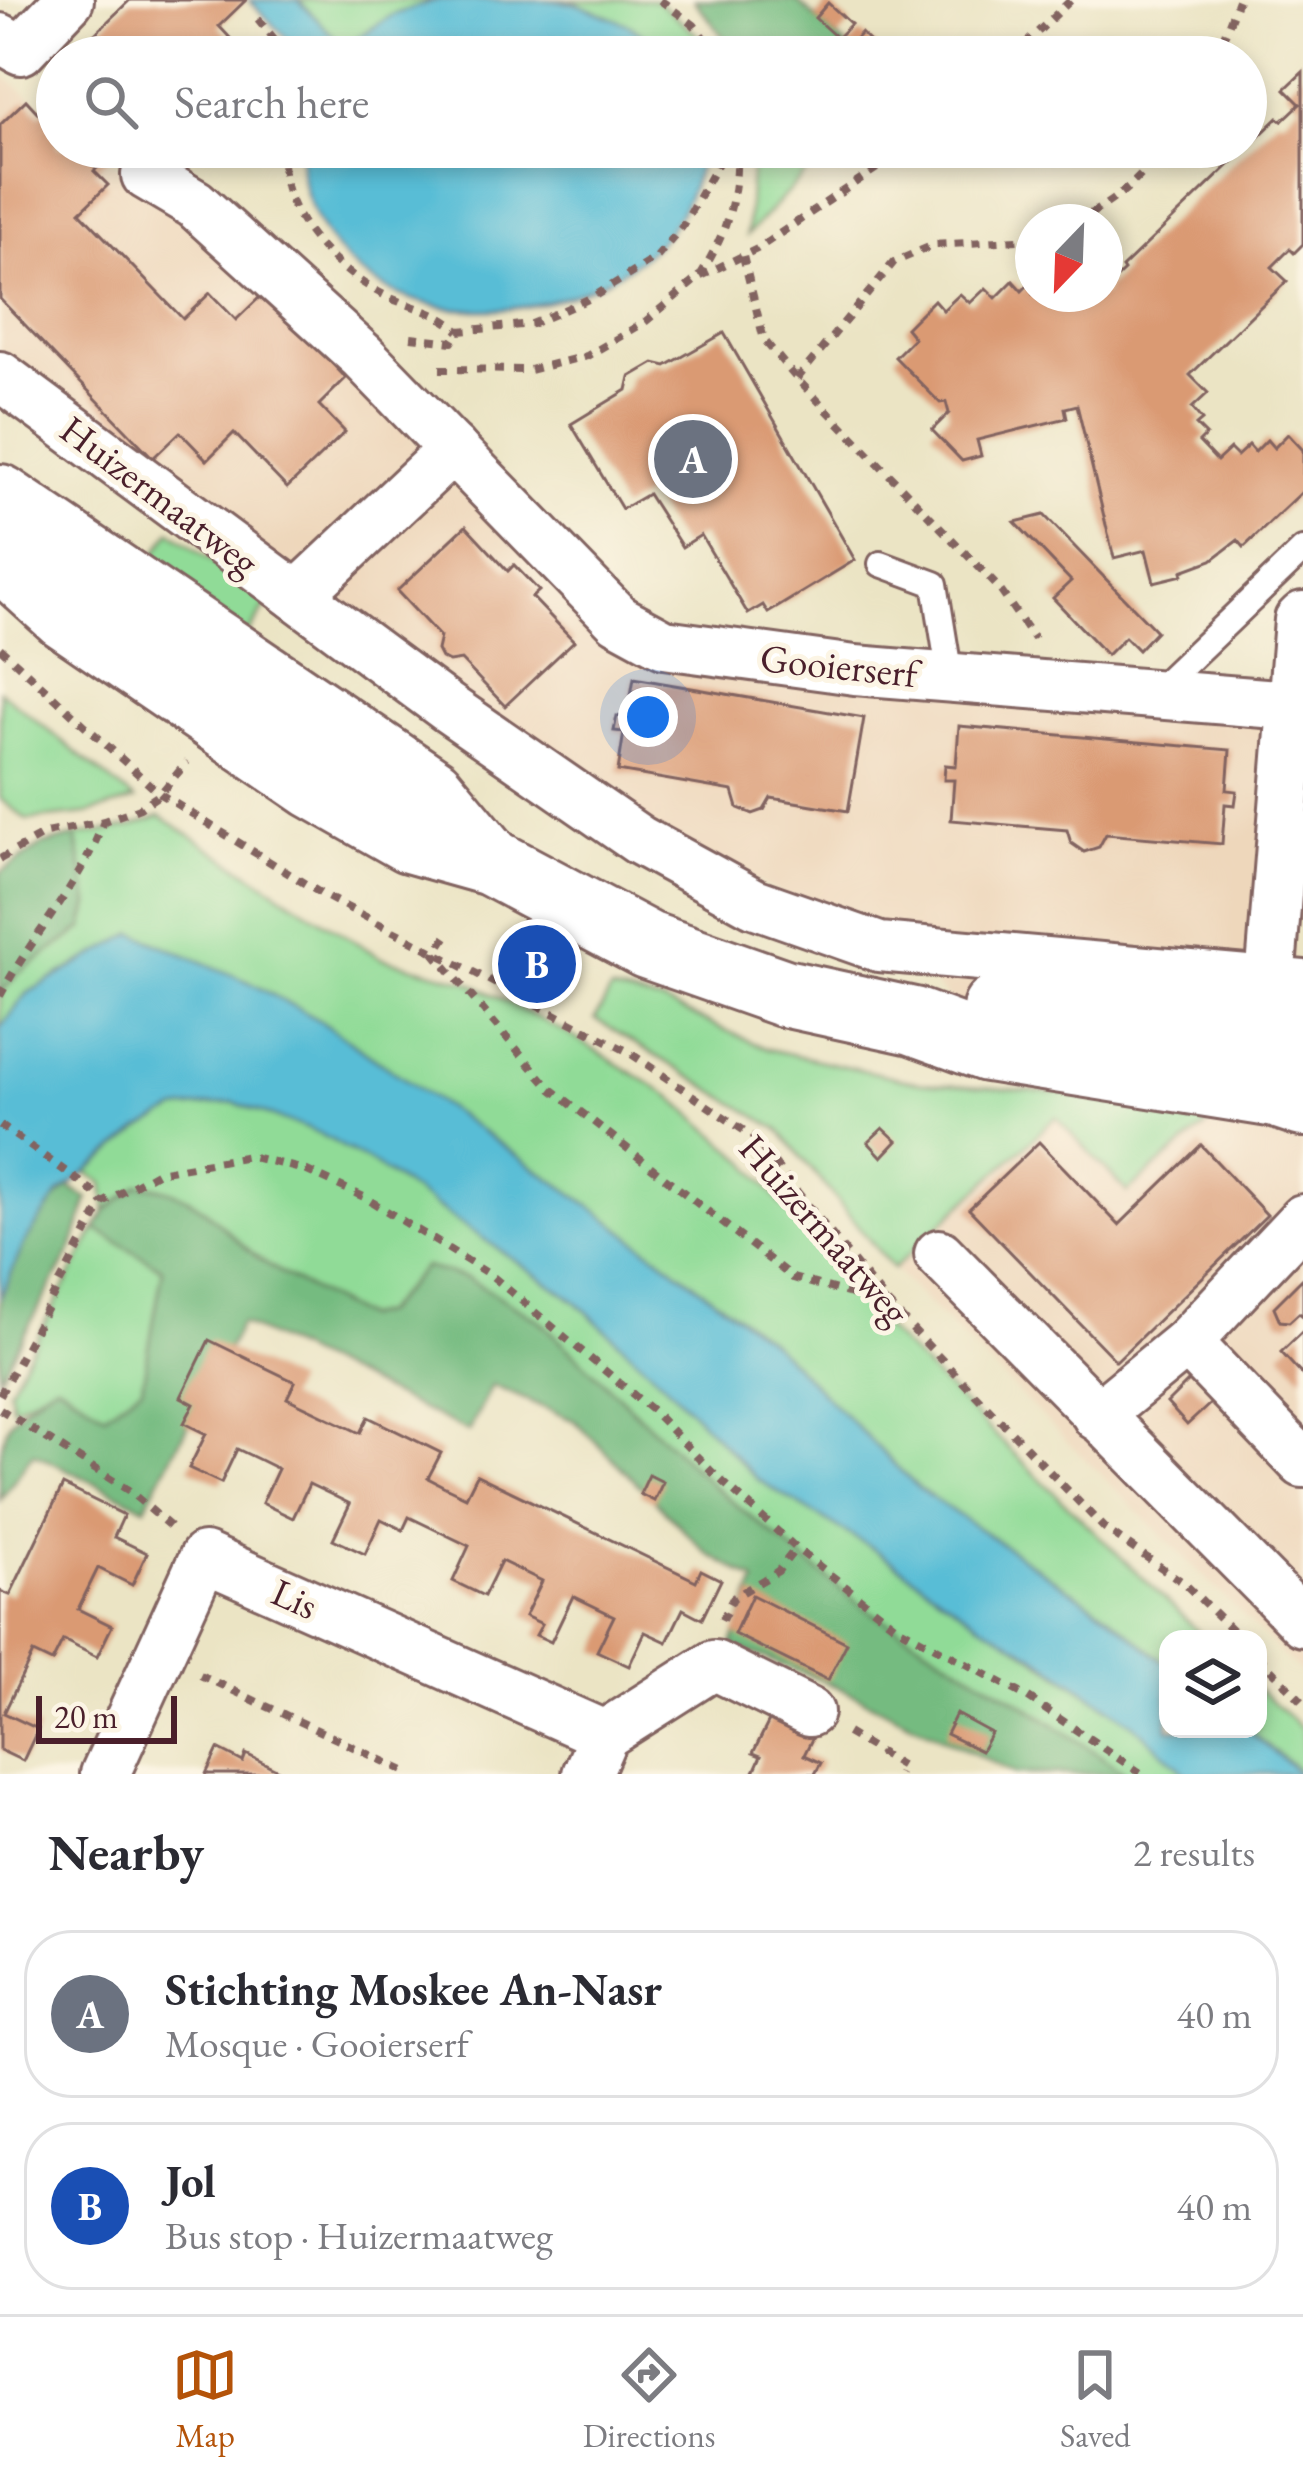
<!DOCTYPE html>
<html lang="en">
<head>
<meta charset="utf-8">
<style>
	body { margin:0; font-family:"EB Garamond",serif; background:#f7f7f7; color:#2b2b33 }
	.controls { position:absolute; right:36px; bottom:36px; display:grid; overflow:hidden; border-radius:24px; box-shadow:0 6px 18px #0003 }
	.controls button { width:108px; height:108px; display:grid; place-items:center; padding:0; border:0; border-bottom:3px solid #e1e1e2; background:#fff; color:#2b2b33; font:60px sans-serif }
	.compass { position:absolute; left:1015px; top:204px; width:108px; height:108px; border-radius:50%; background:#fff; box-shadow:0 6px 18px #0003; rotate:203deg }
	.scale { position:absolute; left:36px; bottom:30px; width:141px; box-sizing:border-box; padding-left:12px; border:6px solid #4a1f2b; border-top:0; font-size:33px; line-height:42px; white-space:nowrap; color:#4a1f2b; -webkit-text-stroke:9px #fcf5e5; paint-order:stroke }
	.you { position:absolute; left:648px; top:717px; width:42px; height:42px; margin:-30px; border:9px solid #fff; border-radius:50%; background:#1a73e8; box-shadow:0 0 0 18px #1a73e833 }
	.badge { display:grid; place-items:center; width:78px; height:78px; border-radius:50%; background:#b45309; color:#fff; font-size:39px; font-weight:700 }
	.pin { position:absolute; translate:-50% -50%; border:6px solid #fff; box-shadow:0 3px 12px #0006 }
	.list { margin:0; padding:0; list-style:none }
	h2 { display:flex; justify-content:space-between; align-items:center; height:156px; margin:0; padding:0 48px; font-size:51px }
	h2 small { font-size:39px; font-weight:400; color:#7c7c81 }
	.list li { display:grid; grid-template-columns:78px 1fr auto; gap:36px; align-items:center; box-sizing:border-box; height:168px; margin:0 24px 24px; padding:0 24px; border:3px solid #e1e1e2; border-radius:48px }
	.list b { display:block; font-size:45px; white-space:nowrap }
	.list p { margin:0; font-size:39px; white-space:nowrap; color:#7c7c81 }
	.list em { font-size:39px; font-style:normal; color:#7c7c81 }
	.icon { flex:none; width:66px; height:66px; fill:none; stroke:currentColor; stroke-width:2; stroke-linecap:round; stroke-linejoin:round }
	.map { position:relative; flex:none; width:1303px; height:1774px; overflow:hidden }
	.search { position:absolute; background:#fff; box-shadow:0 6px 18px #0003; left:36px; right:36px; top:36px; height:132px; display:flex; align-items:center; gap:30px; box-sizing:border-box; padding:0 42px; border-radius:66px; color:#7c7c81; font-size:45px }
	.sheet { height:540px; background:#fff }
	nav { display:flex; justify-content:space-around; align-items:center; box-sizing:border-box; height:168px; border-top:3px solid #e1e1e2; background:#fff; font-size:33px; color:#7c7c81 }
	nav a { display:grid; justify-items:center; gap:6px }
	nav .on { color:#b45309 }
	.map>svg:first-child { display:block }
	.built { fill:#eed7bb }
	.green { fill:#90db97; stroke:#6d7d61; stroke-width:3 }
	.forest { fill:#74bb80; stroke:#5f6d56; stroke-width:3 }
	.water { fill:#58bdd6; stroke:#516e80; stroke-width:3 }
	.building { fill:#da9a73 }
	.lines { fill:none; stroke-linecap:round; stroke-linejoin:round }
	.lane-casing { stroke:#826461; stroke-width:30 }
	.street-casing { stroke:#826461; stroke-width:54 }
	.secondary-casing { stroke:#826461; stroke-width:72 }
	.path { stroke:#826461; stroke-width:8; stroke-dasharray:9 9; stroke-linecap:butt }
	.lane { stroke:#fff; stroke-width:24 }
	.street { stroke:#fff; stroke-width:48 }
	.secondary { stroke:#fff; stroke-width:66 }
	.labels { text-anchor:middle; stroke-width:10; stroke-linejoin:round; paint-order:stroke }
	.street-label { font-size:39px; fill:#4a1f2b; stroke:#fcf5e5 }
</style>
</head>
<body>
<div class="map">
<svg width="1303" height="1774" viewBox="0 0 1303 1774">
	<rect width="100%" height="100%" fill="#fcf5e5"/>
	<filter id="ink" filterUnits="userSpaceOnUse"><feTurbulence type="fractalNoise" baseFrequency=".00833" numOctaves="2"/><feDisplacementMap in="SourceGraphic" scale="24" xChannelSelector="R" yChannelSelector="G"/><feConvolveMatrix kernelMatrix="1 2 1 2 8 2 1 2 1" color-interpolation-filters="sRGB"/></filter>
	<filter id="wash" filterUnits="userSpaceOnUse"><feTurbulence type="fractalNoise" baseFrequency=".004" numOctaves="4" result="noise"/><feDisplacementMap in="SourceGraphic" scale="48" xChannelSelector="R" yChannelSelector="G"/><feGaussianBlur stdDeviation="2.7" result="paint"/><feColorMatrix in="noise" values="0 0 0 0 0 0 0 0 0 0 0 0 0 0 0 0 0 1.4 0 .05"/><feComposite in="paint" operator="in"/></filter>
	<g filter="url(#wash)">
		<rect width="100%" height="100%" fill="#ebe4c4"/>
		<path class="built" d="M0 72 57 119V147H93L241 262 623 650 806 674 1278 716 1303 1116V1675L893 1269 1056 1117 893 938 808 906 643 827 0 367Z"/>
		<g class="green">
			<path d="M298 0H437L392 15 344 47Z"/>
			<path d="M546 0H656L695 33 712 57H673L669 52 575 3Z"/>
			<path d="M751 147H831L747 235 752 157Z"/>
			<path d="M171 531 269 602 247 635 149 563Z"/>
			<path d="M0 691 135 800 87 814 27 820 0 799Z"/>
			<path d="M160 816 381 958 467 981 570 1035 672 1097 747 1162 878 1322 1206 1639H1168V1665L1108 1615 919 1489 768 1339 589 1205 320 1021 247 981 84 961 28 993 0 1028V994L19 973 83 928 89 904 76 836 130 827Z"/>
			<path d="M611 991 664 1003 768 1049 921 1083 1211 1103 1228 1108 1127 1192 1056 1117 893 1269 779 1130 595 1019Z"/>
			<path d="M233 1102 317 1132 375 1165 575 1301 663 1382 880 1553 1132 1723 1187 1774H1127L1028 1707 864 1608 714 1487 540 1321 467 1278 424 1267 382 1313 364 1318C331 1300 295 1283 264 1262 215 1228 206 1191 139 1185L106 1211 103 1183 87 1172 141 1129 177 1109Z"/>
			<path d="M96 1229 163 1269 142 1387 105 1414 57 1383 13 1408 9 1389Z"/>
			<path d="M1258 1689 1303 1730V1774L1246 1729H1258Z"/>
		</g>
		<g class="forest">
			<path d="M694 0H796L858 57H739Z"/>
			<path d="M76 836 89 904 83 928 19 973 0 994V873L43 845Z"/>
			<path d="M139 1185C206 1191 215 1228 264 1262 295 1283 331 1300 364 1318L383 1313 424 1267 467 1278 540 1321 714 1487 864 1608 1028 1707 1127 1774H1016L836 1686 732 1645 756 1581 708 1554 575 1421 492 1385 469 1432 241 1323 145 1507 33 1453 0 1500C0 1425 0 1422 56 1383L105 1414 142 1387 163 1269 96 1229 106 1211Z"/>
			<path d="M69 1187 88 1199 72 1249 0 1377C0 1353 0 1323 0 1300 7 1267 43 1206 69 1187Z"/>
		</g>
		<g class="water">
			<path d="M249 0H298L344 47 392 15 437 0H546L575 3 630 25 673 57H305Z"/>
			<path d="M303 147H705C695 181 683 219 657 244 565 333 367 342 312 209 304 191 297 166 303 147Z"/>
			<path d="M134 933 247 981 320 1021 589 1205 768 1339 919 1489 1108 1615 1168 1665V1729H1246L1301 1774H1187L1132 1723 1043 1661 977 1621 880 1553 757 1479 663 1382 575 1301 375 1165 317 1132 233 1102 177 1110 141 1129 59 1194 25 1242 0 1299V1028L28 993Z"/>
		</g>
		<g id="blocks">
			<g class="building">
				<path d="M130 0H246L219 26 245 54 242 57H84L78 50Z"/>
				<path d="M828 3 851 24 837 38 815 18Z"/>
				<path d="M861 33 883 54 879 57H857L847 48Z"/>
				<path d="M1303 72V244L1294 253 1290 249 1272 267 1287 281 1190 375 1208 393 1192 408 1202 420 1196 425 1206 435 1199 442 1217 461 1230 449 1237 456 1249 445 1255 452 1267 440 1274 448 1288 434 1303 450V491L1244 547 1238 540 1212 560 1182 571 1183 575 1154 582 1146 550 1114 558 1077 405 1065 408 1067 418 977 440 981 456 962 461 932 430 949 413 946 402 940 403 895 357 914 338 906 328 934 300 943 310 960 294 970 303 986 288 996 298 1013 281 1022 291 1033 280V294H1105V289L1124 271 1122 268 1278 118 1282 121 1300 104 1285 89Z"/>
				<path d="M57 98V147H119L94 171 108 185 80 212 183 319 210 293 236 320 264 293 346 378 319 405 345 432 287 488 234 433 207 460 180 432 153 458 0 299V125L26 100 40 115Z"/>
				<path d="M724 333 855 560 768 613 763 605 748 614 701 535 682 547 648 494 622 509 571 424 627 390 630 377 654 363 666 366Z"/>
				<path d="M1044 515 1156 631 1138 650 1125 637 1107 655 1053 598 1071 581 1015 522Z"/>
				<path d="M466 526 508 571 514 565 539 591 532 597 574 641 505 706 461 660 449 662 441 658 437 650 440 637 397 591Z"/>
				<path d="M634 678 864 718 848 811 771 798 764 810 753 814 738 808 733 791 618 771 624 732 614 731 617 716 627 718Z"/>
				<path d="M959 726 1230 750 1227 790 1237 791 1235 805 1225 804 1222 844 1106 834 1099 847 1084 852 1071 843 1067 830 951 820 954 780H944L945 765 956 766Z"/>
				<path d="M883 1128 897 1141 882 1157 868 1142Z"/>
				<path d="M1039 1142 1119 1225 1201 1145 1267 1215 1116 1361 969 1209Z"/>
				<path d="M1303 1278V1316L1299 1313 1289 1322 1280 1321 1274 1307Z"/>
				<path d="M1303 1331V1376L1281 1352Z"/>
				<path d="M209 1340 295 1382 287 1398 360 1433 368 1417 441 1453 428 1478 447 1488 466 1497 477 1475 696 1581 701 1570 721 1580 702 1619 683 1609 667 1642 645 1632 629 1666 597 1651 614 1616 573 1596 551 1642 536 1635 542 1624 525 1616 542 1581 501 1561 484 1596 453 1581 469 1546 409 1517 403 1530 381 1519 365 1554 333 1539 350 1504 330 1494 309 1484 293 1518 262 1503 278 1469 258 1459 237 1449 221 1483 189 1468 206 1434 184 1423 194 1404 181 1397Z"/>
				<path d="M1190 1380 1211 1403 1187 1425 1167 1403Z"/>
				<path d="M649 1475 663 1482 654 1501 640 1494Z"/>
				<path d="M63 1485 124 1515 114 1537 147 1553 132 1585 98 1568 78 1609 112 1626 97 1657 63 1640 52 1662 33 1653 4 1713 38 1729 23 1761 0 1750V1591L10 1595Z"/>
				<path d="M752 1595 847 1643 828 1680 734 1634Z"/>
				<path d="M956 1714 991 1733 981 1751 946 1734Z"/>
				<path d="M772 1715 814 1735 804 1755 821 1763 815 1774H753L761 1756 753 1753Z"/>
				<path d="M218 1749 243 1762 246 1754 278 1770 276 1774H206Z"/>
			</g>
		</g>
	</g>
	<g filter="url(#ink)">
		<use href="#blocks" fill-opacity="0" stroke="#826461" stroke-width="3"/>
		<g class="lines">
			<g class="lane-casing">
				<g id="lane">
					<path d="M881 564 935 584 950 677"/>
					<path d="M1154 693 1303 550"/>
				</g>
			</g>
			<g class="street-casing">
				<g id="street">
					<path d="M0 38 21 50 69 0"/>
					<path d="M146 175 195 204 362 356 618 619 664 644 855 670 1303 706"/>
					<path d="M0 376 448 708 639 840 754 903 879 947 1303 985"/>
					<path d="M297 596 453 449"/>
					<path d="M1270 982 1299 620 1303 616"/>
					<path d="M939 1254 1303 1622"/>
					<path d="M1187 1342 1303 1463"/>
					<path d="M1097 1416 1187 1342 1303 1219"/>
					<path d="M105 1774 204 1557 604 1735"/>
					<path d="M587 1774 604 1735 714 1665 809 1712"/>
				</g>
			</g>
			<g class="secondary-casing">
				<g id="secondary">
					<path d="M0 498 431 790 491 862"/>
					<path d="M0 556 65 615 314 785 409 839 491 862 647 945 784 993 913 1021 987 1048 1276 1094 1303 1103"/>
					<path d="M996 1009 1194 1024 1303 1037"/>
				</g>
			</g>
			<g class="path">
				<path d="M660 0 694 25 718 57"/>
				<path d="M258 19 289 57"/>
				<path d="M1012 57 1071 0"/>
				<path d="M1216 57 1238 0"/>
				<path d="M282 147C283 159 283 173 286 185 296 230 343 275 384 295 410 308 437 310 459 331"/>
				<path d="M1075 222C1110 205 1142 180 1163 147"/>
				<path d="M743 256 764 340 797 379 998 587 1034 639"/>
				<path d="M700 276C727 231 738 199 736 147"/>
				<path d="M411 337 452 342 459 331 532 324 593 297 657 257 682 227 727 147"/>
				<path d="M440 369 529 370 587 356 645 322 699 277 757 249 908 147"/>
				<path d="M797 379 894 262 934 245 1033 239"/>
				<path d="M0 648 160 794 325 896 627 1051 752 1136 888 1304 1105 1529 1184 1583 1241 1639"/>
				<path d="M0 859 46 833 104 821 140 808 160 794 187 762"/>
				<path d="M446 937 435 954 549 1087 793 1278 888 1304"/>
				<path d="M0 996C32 935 80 886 104 821"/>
				<path d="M0 1125 89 1188 103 1203"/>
				<path d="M0 1395 103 1203 158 1172 249 1156 305 1170 364 1197 492 1276 653 1411 711 1471 796 1548 896 1626 1024 1695 1142 1774"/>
				<path d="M0 1409 128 1490 172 1528"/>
				<path d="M722 1620 733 1598 778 1571 796 1548"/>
				<path d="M1258 1656 1303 1702"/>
				<path d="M200 1675 411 1774"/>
				<path d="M847 1733 902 1766 899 1774"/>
			</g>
			<use href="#lane" class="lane"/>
			<use href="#street" class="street"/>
			<use href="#secondary" class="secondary"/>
		</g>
	</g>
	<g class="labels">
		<g class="street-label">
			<text transform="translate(160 495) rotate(37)" y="14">Huizermaatweg</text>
			<text transform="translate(839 665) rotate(6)" y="14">Gooierserf</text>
			<text transform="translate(825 1229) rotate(49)" y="14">Huizermaatweg</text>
			<text transform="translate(295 1598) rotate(24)" y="14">Lis</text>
		</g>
	</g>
</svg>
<div class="controls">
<button><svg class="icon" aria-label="layers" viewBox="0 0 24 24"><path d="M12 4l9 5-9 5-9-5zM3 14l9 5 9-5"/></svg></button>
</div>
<svg class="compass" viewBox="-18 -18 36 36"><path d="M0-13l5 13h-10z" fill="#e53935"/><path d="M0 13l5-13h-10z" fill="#7c7c81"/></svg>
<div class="scale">20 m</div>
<div class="you"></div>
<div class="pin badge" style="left:693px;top:459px;background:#6b7280">A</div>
<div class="pin badge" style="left:537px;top:964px;background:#1a4fb4">B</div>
<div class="search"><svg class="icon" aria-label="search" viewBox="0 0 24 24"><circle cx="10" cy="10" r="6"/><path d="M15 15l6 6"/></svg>Search here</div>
</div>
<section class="sheet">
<h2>Nearby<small>2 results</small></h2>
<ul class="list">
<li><span class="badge" style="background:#6b7280">A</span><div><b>Stichting Moskee An-Nasr</b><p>Mosque · Gooierserf</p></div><em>40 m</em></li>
<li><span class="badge" style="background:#1a4fb4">B</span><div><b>Jol</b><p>Bus stop · Huizermaatweg</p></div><em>40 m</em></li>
</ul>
</section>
<nav>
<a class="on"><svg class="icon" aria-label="map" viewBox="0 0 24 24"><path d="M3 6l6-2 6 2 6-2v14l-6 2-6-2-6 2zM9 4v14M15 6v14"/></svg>Map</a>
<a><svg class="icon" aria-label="directions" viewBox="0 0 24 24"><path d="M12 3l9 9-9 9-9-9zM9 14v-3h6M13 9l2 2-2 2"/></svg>Directions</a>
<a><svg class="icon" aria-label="saved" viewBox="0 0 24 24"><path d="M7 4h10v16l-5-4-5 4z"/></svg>Saved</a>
</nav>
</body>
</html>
